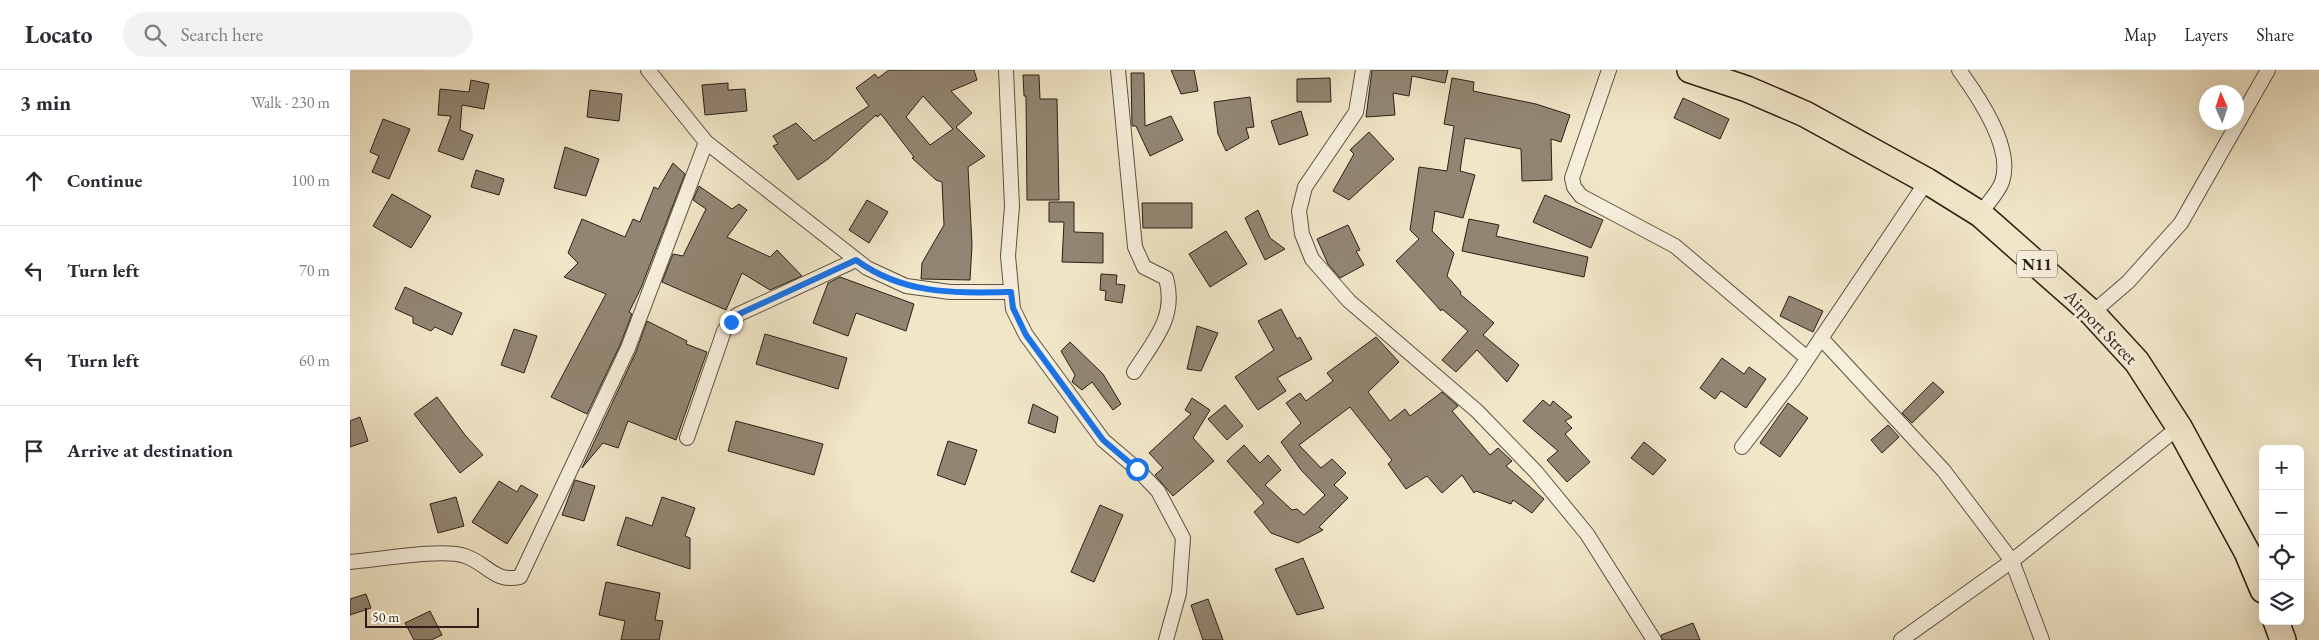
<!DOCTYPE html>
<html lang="en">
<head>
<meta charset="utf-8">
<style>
	body { margin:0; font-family:"EB Garamond",serif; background:#f2f2f3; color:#2b2b33 }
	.controls { position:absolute; right:15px; bottom:15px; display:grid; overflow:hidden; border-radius:8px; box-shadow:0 5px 20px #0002 }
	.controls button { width:45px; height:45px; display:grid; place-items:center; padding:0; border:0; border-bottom:1px solid #e1e1e2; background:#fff; color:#2b2b33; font:25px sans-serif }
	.compass { position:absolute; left:1849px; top:15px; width:45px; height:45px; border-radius:50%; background:#fff; box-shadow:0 5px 20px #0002; rotate:357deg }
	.scale { position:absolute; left:15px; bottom:12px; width:114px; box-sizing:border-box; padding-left:5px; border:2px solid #2b1f16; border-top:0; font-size:14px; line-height:18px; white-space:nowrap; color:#2b1f16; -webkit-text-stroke:4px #f6efdb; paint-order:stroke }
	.stop { position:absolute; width:15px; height:15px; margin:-11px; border:4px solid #1a73e8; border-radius:50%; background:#fff }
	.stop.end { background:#1a73e8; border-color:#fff; box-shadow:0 1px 5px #0008 }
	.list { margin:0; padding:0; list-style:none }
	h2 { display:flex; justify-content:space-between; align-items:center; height:65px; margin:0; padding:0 20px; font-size:21px }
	h2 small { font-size:16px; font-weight:400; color:#7c7c81 }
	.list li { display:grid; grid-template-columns:32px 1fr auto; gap:15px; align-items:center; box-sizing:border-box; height:90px; padding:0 20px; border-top:1px solid #e1e1e2 }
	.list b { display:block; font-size:19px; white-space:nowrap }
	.list em { font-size:16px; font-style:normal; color:#7c7c81 }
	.icon { flex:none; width:28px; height:28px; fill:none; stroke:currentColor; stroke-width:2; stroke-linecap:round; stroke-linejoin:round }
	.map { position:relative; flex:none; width:1969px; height:570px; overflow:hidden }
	header { display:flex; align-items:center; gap:30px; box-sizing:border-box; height:70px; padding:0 25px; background:#fff; border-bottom:1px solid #e1e1e2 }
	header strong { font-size:24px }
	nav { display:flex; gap:28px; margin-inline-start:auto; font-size:18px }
	.search { width:350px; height:45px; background:#f2f2f3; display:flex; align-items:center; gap:12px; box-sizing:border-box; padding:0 18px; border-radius:28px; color:#7c7c81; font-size:19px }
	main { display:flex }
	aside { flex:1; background:#fff }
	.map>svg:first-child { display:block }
	.building { fill:#928673; stroke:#2b1f16; fill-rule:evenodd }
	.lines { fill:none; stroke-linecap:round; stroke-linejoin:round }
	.street-casing { stroke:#5c5142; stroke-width:16 }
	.highway-casing { stroke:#2b1f16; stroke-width:28 }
	.street { stroke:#f6efdb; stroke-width:14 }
	.highway { stroke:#f1e6c8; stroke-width:25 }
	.route { stroke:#1a73e8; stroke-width:6 }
	.labels { text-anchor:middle; stroke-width:5; stroke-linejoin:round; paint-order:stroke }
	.shield { fill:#f6efdb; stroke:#685d51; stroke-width:1 }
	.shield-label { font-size:16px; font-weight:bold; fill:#2b1f16 }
	.street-label { font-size:18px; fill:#2b1f16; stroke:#f6efdb }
</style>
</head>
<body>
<header>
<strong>Locato</strong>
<div class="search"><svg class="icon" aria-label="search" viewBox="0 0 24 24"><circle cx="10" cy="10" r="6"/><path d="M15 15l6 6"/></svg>Search here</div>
<nav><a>Map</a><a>Layers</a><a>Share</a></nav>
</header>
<main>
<aside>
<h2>3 min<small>Walk · 230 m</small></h2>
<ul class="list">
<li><svg class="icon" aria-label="ahead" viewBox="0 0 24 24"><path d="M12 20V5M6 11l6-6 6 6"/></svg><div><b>Continue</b></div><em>100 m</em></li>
<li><svg class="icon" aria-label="left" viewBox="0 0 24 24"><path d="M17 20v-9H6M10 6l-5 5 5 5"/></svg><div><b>Turn left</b></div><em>70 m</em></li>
<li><svg class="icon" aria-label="left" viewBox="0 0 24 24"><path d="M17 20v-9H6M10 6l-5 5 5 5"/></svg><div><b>Turn left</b></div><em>60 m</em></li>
<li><svg class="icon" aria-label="arrive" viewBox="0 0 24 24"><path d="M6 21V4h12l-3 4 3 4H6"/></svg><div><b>Arrive at destination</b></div></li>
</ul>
</aside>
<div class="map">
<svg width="1969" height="570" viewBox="0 0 1969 570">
	<rect width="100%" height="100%" fill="#f1e6c8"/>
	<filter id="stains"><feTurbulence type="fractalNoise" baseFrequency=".004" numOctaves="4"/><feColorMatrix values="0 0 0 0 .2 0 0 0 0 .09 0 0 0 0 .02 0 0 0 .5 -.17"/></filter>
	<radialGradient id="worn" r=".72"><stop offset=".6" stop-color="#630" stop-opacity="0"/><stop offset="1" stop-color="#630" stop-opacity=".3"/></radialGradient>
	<g class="building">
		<path d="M539 0H624L627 10 601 21 622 43 606 57 635 86 618 97 622 175 620 210 571 209 572 193 594 155 592 112 586 110 562 88 564 87 531 44 527 47 526 45 478 89 448 110 423 76 428 74 423 66 446 53 464 71 519 36 506 18 525 4 528 8ZM573 26 603 59 580 75 556 47Z"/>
		<path d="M821 0H844L848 21 831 24Z"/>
		<path d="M1022 0H1098L1095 13 1062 6 1059 26 1043 23 1045 45 1016 47Z"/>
		<path d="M781 3H794L795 56 821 46 833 70 800 86 786 56H782Z"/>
		<path d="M673 5H689L690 29H707L709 130H677L676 26H674Z"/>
		<path d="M980 8 981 32H947V9Z"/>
		<path d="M1102 8 1124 12 1123 21 1186 34 1220 45 1211 72 1201 69 1202 110 1172 111 1171 79 1115 68 1110 101 1125 105 1113 148 1085 141 1082 161 1104 183 1097 206 1111 222 1110 224 1144 253 1133 265 1169 295 1157 312 1127 280 1106 302 1092 290 1118 261 1092 239 1091 241 1046 191 1069 169 1060 160 1069 97 1097 101 1104 56 1094 54Z"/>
		<path d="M121 10 139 14 134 39 112 35 110 60 123 65 113 90 88 81 101 46 88 45 90 19 119 22Z"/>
		<path d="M378 13V20L395 19 397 41 355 45 352 15Z"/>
		<path d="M240 20 272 24 269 51 237 47Z"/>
		<path d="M900 27 904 57 896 58 899 68 876 81 868 64 864 32Z"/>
		<path d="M1333 28 1379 49 1370 69 1324 48Z"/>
		<path d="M951 41 958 65 929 75 921 51Z"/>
		<path d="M33 49 60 59 39 109 22 102 29 86 20 82Z"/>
		<path d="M1019 62 1044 89 999 130 983 121 1004 84 1000 80Z"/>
		<path d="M215 77 249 89 236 126 204 118Z"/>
		<path d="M323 93 335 104 291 218 279 242 282 244 270 275 237 344 201 327 256 224 214 207 228 193 218 183 232 149 275 167 283 149 290 152 304 117 308 119Z"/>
		<path d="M126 100 154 109 149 125 121 117Z"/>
		<path d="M349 116 382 139 389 134 397 140 377 167 420 187 427 180 452 206 420 220 392 203 376 240 312 212 323 184 333 186 356 139 343 130Z"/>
		<path d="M42 124 81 146 61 178 23 156Z"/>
		<path d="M1195 125 1253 150 1241 178 1183 152Z"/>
		<path d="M517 130 538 142 519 173 499 160Z"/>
		<path d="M699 132H724V162L753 163V193L712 192 714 152H699Z"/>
		<path d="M792 133H842V158H793Z"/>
		<path d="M908 140 920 168 935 179 915 190 895 148Z"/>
		<path d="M1119 149 1149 155 1146 166 1238 187 1234 207 1112 181Z"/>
		<path d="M998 155 1010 180 1006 181 1014 195 990 208 978 194 967 169Z"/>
		<path d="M876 161 897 194 860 217 839 184Z"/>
		<path d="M751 204 767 205 766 214 775 215 772 233 755 230 756 221 750 220Z"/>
		<path d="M490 207 564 234 556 261 506 243 498 266 463 253 478 213Z"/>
		<path d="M55 217 112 243 102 265 85 257 81 261 63 253V247L45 239Z"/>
		<path d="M1439 226 1473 241 1463 262 1430 246Z"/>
		<path d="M931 239 947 269 950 267 962 289 927 308 936 321 908 340 885 307 924 280 908 251Z"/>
		<path d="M297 251 337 271 336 274 357 282 326 370 278 351 268 378 253 373 232 398 286 282Z"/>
		<path d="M847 256 868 263 851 301 837 299Z"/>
		<path d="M164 259 187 266 174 303 151 295Z"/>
		<path d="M415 264 497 288 488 319 406 294Z"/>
		<path d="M1026 267 1049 292 1018 322 1040 351 1055 339 1060 346 1092 322 1108 336 1102 341 1140 385 1148 378 1162 391 1156 396 1194 429 1182 443 1163 430 1161 434 1126 421 1124 423 1112 405 1092 423 1077 406 1056 419 1038 394 1042 390 1000 337 949 375 971 398 982 389 996 403 984 415 998 428 969 457 973 460 948 473 921 463 904 442 914 433 877 391 894 375 910 393 918 385 931 400 915 415 942 440 947 439 954 445 975 425 951 400 931 372 951 353 936 333 950 323 956 331 983 311 977 303Z"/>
		<path d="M720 272 753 304 771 334 763 340 742 312 732 320 722 312 725 305 711 281Z"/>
		<path d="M1372 288 1394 304 1399 297 1416 309 1396 338 1371 321 1365 329 1350 318Z"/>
		<path d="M1583 312 1594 322 1562 353 1552 343Z"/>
		<path d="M87 327 115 365 133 385 110 403 64 344Z"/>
		<path d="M842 328 860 340 843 368 864 391 823 426 805 405 813 398 799 383 841 344 835 340Z"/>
		<path d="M1193 330 1200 336 1203 331 1222 347 1215 351 1222 358 1215 364 1240 392 1217 412 1197 390 1208 381 1173 351Z"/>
		<path d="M1438 333 1458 348 1430 387 1410 373Z"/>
		<path d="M683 334 708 347 705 363 678 353Z"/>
		<path d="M875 335 893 356 877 370 858 349Z"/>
		<path d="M10 347 18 371 0 377V351Z"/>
		<path d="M386 351 473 374 464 405 378 381Z"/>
		<path d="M1538 355 1549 367 1532 383 1521 370Z"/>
		<path d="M598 371 627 380 615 415 587 405Z"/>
		<path d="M1294 372 1316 390 1303 405 1281 388Z"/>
		<path d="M225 410 245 416 234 451 212 445Z"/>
		<path d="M149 411 167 422 171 415 188 425 157 474 122 452Z"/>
		<path d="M106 427 114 456 88 463 80 434Z"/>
		<path d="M312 427 345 438 335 466 340 468V499L267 475 276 447 302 456Z"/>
		<path d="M750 435 773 445 744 512 721 502Z"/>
		<path d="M953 488 974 538 947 545 925 499Z"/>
		<path d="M256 512 310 523 305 550 313 551 309 570H271L275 551 249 545Z"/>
		<path d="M16 524 21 538 0 545V529Z"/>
		<path d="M858 529 873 570H853L841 535Z"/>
		<path d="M80 541 92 565 81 570H64L55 553Z"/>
		<path d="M1343 553 1350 570H1313L1311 565Z"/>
	</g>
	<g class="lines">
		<g class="street-casing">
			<g id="street">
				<path d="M298 0 356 72 517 198 556 216 600 222H661"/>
				<path d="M656 0 662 136 658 186 663 239 676 265 753 370 787 399 808 421 833 468 829 523 816 570"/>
				<path d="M768 0 785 177 794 197 816 208C827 247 804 270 784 302"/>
				<path d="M1013 0 1006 42 955 117 949 141 952 164 962 189 999 231 1127 341 1186 402 1237 464 1304 570"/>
				<path d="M1259 0 1222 108 1224 117 1231 126 1325 176 1457 288"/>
				<path d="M1609 0C1628 26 1664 78 1652 112 1648 123 1636 135 1630 144"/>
				<path d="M1742 243 1778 212 1831 153 1918 0"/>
				<path d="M1471 268 1594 401 1662 491 1692 570"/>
				<path d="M337 368 374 261 387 245 506 190"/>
				<path d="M1392 377 1443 310 1577 111"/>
				<path d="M0 492C27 490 92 478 115 486 137 493 144 513 170 507L278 278 356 72"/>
				<path d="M1551 570 1662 491 1829 357"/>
			</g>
		</g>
		<g class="highway-casing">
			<g id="highway">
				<path d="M1340 0 1397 19 1455 44 1577 111 1630 144 1742 243 1787 292 1829 357 1897 482 1913 520"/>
				<path d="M1926 551 1933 570"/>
			</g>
		</g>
		<use href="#street" class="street"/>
		<use href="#highway" class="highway"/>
	</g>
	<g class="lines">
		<path class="route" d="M381 252 387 245 506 190C554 225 604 223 661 222L663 238 676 265 753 370 787 399"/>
	</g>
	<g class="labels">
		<rect class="shield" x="1667" y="180.5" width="40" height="27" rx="4"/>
		<g class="shield-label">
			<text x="1687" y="200">N11</text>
		</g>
		<g class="street-label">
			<text transform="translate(1751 257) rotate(46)" y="6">Airport Street</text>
		</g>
	</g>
	<rect width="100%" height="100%" filter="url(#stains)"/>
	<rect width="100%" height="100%" fill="url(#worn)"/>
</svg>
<div class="controls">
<button>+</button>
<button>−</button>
<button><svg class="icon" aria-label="locate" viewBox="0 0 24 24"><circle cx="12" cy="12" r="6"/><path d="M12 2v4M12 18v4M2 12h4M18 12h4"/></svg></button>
<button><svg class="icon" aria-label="layers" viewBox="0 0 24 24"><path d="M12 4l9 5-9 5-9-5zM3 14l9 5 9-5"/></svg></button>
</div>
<svg class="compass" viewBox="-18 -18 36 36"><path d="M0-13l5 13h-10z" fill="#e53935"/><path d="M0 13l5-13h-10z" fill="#7c7c81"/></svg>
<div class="scale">50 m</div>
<div class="stop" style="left:787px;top:399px"></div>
<div class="stop end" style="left:381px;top:252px"></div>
</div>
</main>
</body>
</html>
